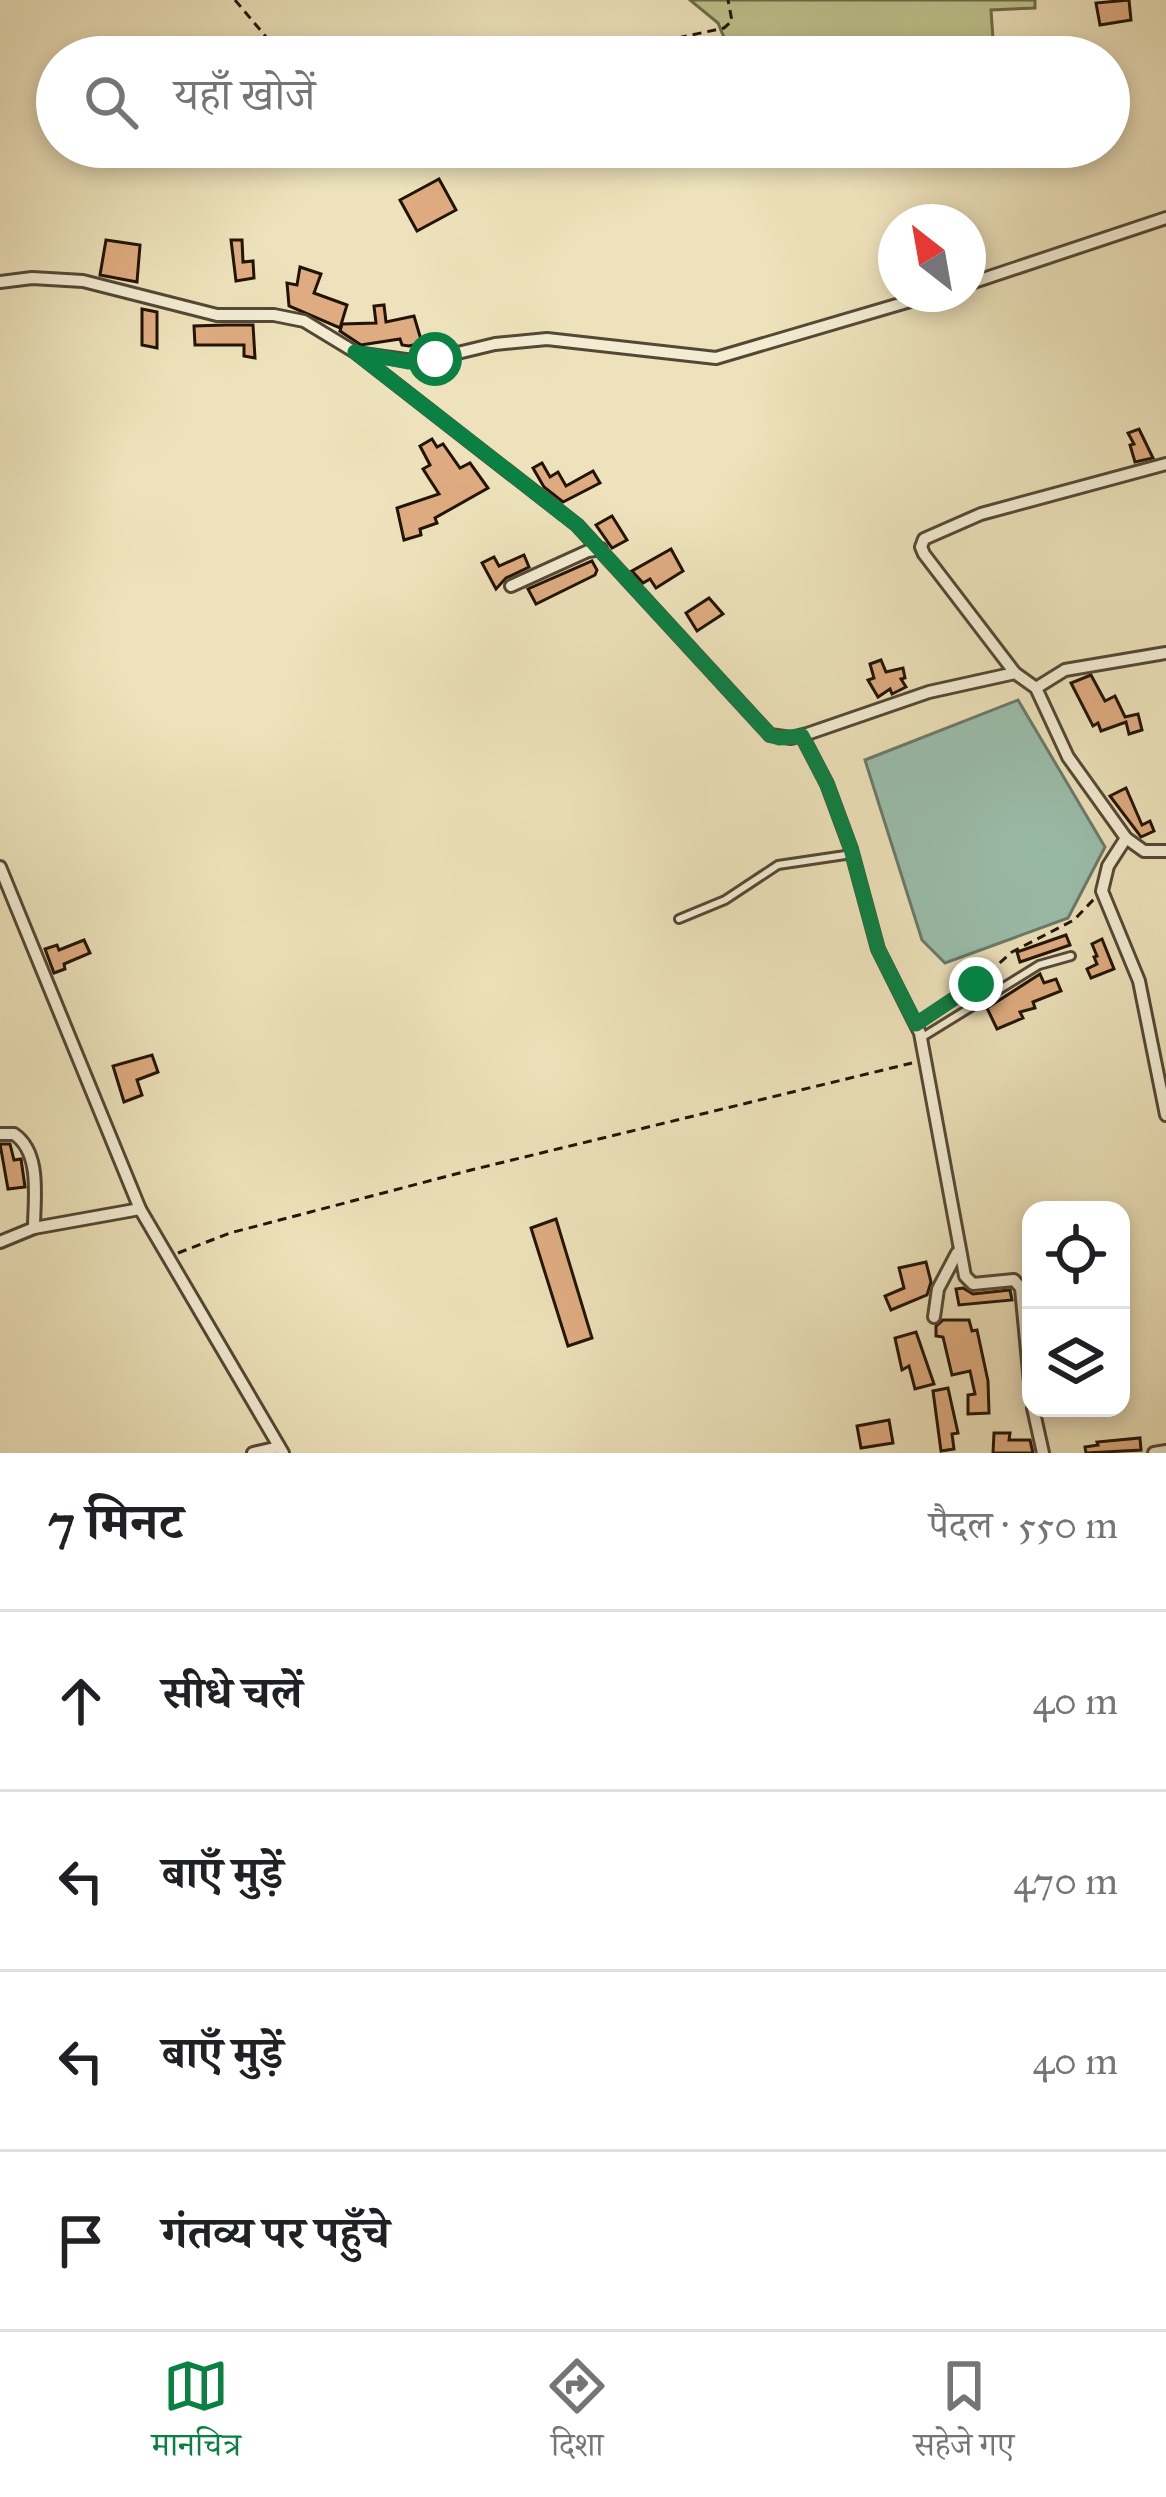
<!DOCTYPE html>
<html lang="hi">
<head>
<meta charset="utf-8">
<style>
	body { margin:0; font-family:"IM FELL Great Primer","Noto Serif Devanagari",serif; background:#f6f6f6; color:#202124 }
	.controls { position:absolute; right:36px; bottom:36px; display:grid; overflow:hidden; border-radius:24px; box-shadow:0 6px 18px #0003 }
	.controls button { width:108px; height:108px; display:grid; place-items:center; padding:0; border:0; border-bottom:3px solid #e0e0e0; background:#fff; color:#202124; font:60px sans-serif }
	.compass { position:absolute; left:878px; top:204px; width:108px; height:108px; border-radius:50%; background:#fff; box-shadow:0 6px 18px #0003; rotate:329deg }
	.stop { position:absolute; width:36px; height:36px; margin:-27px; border:9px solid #0b8043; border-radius:50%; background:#fff }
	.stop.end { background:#0b8043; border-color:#fff; box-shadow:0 3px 12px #0008 }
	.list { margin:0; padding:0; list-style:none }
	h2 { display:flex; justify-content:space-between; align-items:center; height:156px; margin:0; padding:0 48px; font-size:51px }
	h2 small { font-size:39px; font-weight:400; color:#757577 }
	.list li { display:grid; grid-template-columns:78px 1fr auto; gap:36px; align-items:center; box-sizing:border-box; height:180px; padding:0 48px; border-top:3px solid #e0e0e0 }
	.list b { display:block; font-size:45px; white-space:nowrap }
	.list em { font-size:39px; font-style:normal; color:#757577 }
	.icon { flex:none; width:66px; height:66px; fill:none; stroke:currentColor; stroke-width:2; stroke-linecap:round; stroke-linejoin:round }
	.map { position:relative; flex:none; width:1166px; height:1453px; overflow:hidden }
	.search { position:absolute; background:#fff; box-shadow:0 6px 18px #0003; left:36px; right:36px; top:36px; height:132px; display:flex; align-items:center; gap:30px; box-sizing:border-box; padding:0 42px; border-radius:66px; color:#757577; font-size:45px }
	.sheet { height:876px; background:#fff }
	nav { display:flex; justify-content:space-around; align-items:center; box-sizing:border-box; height:168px; border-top:3px solid #e0e0e0; background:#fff; font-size:33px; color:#757577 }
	nav a { display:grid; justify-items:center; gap:6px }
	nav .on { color:#0b8043 }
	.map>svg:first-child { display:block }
	.green { fill:#bdc28d; stroke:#6f6b4a; stroke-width:3 }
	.water { fill:#9abeac; stroke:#6a7a6a; stroke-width:3 }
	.building { fill:#deac80; stroke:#211407; stroke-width:3 }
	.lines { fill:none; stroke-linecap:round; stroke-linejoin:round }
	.lane-casing { stroke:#544834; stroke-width:12 }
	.street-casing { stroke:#544834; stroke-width:16 }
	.path { stroke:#211407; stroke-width:3; stroke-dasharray:9 6; stroke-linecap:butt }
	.lane { stroke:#f3ecd3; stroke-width:6 }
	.street { stroke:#f3ecd3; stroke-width:10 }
	.route { stroke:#0b8043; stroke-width:15 }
</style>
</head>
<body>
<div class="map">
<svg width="1166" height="1453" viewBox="0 0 1166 1453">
	<rect width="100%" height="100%" fill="#ede2bb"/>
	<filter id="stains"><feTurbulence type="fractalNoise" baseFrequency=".00167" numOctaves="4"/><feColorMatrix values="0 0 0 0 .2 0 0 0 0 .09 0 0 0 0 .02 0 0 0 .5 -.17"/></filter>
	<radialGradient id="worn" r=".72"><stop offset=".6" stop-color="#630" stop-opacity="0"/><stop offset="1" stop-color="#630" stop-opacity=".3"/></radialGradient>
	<path class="green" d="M690 0H1035V8L991 10 994 53 979 57H732L718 23Z"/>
	<path class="water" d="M1018 700 1105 847 1068 918 945 963 922 940 865 760Z"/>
	<g class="building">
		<path d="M1129 0 1131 20 1100 25 1096 3Z"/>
		<path d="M439 179 456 210 417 231 400 200Z"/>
		<path d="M106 240 140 245 137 282 100 275Z"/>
		<path d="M231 240H242L243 262 253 261 254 278 236 281Z"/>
		<path d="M300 267 321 274 314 293 347 305 340 328 289 306 287 283 297 285Z"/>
		<path d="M384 305 386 322 414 316 422 343 409 346 402 345 400 339 361 345 340 331 342 324 376 323 374 306Z"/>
		<path d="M142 309 157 312V348L142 345Z"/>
		<path d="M225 325H253L255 358 244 356V345H195L194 326Z"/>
		<path d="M1139 429 1153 458 1135 462 1130 445 1134 444 1128 433Z"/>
		<path d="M432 439 437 447 443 444 460 468 470 463 488 488 435 518 437 523 420 529 421 535 404 540 397 508 439 494 423 469 430 465 420 446Z"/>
		<path d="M542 463 550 477 558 472 566 486 593 471 600 483 563 502 544 487 533 468Z"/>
		<path d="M612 516 627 540 612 548 596 525Z"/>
		<path d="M671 549 683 571 656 588 650 579 643 583 632 571Z"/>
		<path d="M524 555 529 567 506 578 496 589 482 563 494 557 499 566Z"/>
		<path d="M592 561 597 570 595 575 536 604 528 589Z"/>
		<path d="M709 598 723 614 697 631 686 613Z"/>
		<path d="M881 660 886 672 903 668 905 678 901 679 906 687 892 694 890 689 878 697 868 680 874 678 870 664Z"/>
		<path d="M1091 675 1105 701 1115 696 1125 717 1138 714 1142 730 1129 734 1126 722 1101 731 1098 723 1093 726 1071 683Z"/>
		<path d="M1126 788 1142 825 1150 821 1154 831 1141 837 1110 796Z"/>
		<path d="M1066 935 1070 945 1020 962 1017 952Z"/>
		<path d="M1102 939 1114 969 1091 978 1087 969 1097 964 1094 957 1097 956 1092 944Z"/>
		<path d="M84 940 90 953 64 964 65 969 54 973 45 949 57 945 59 950Z"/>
		<path d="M1040 974 1044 983 1056 979 1061 991 1033 1002 1035 1008 1020 1012 1023 1018 997 1029 987 1008Z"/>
		<path d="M152 1055 158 1072 137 1080 142 1095 124 1102 113 1066Z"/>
		<path d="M0 1144H10L14 1160 21 1159 25 1187 8 1189Z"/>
		<path d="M556 1219 592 1338 568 1346 531 1228Z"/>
		<path d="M926 1262 931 1282 927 1295 891 1310 885 1296 904 1288 899 1268Z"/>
		<path d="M963 1288 973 1294 1010 1290 1012 1300 959 1305 956 1289Z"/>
		<path d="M943 1320H969L972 1331 977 1330 988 1381 989 1413 968 1414V1395L975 1394 970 1371 952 1375 943 1337 936 1336V1326Z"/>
		<path d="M916 1332 934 1384 915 1389 909 1366 902 1370 895 1338Z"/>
		<path d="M948 1388 958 1433 952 1434 954 1449 941 1451 933 1391Z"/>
		<path d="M889 1420 893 1443 861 1448 857 1426Z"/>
		<path d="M994 1433H1010L1009 1440H1030L1033 1453H993Z"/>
		<path d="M1140 1438 1141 1450 1086 1453 1085 1447 1098 1445 1097 1442Z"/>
	</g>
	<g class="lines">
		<g class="lane-casing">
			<g id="lane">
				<path d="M679 919 725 900 778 865 852 854"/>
				<path d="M921 1038 1039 965 1071 956"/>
			</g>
		</g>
		<g class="street-casing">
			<g id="street">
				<path d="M0 282 32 278 83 281 217 315H274L304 321 355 352 577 525 770 735 791 738 807 734 929 692 1015 673 1036 688 1068 757 1126 838 1144 851H1166"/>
				<path d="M968 284 1166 218"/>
				<path d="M363 354 420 362 495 344 547 339 716 358 934 294"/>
				<path d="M511 586 588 551 601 549"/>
				<path d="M1015 673 924 554 921 547 924 539 981 514 1166 464"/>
				<path d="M1036 688 1065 670 1166 653"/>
				<path d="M802 736 827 784 851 849 878 949 920 1033 965 1276 973 1284 1014 1280 1021 1288 1031 1393"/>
				<path d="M1126 838 1108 866 1102 891 1139 981 1166 1115"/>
				<path d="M0 867 140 1209 283 1453"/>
				<path d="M0 1134H14C42 1153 34 1199 34 1228"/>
				<path d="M0 1242 34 1228 140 1209"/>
				<path d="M934 1317 938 1289 957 1253"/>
				<path d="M1033 1408 1043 1453"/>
				<path d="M253 1453 279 1447"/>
				<path d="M1154 1453 1166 1451"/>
			</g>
		</g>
		<g class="path">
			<path d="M235 0 283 57"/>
			<path d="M590 57 724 28 732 21 728 0"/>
			<path d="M928 1017 976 984 1012 952 1074 920 1095 898"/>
			<path d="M178 1253 230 1233 471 1170 912 1063"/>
		</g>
		<use href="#lane" class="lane"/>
		<use href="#street" class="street"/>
	</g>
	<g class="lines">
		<path class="route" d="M435 359 408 362 355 352 577 525 770 735 779 738 802 736 827 784 851 849 878 949 916 1024 976 984"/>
	</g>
	<rect width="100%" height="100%" filter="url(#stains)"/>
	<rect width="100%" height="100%" fill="url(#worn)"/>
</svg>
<div class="controls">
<button><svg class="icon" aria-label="locate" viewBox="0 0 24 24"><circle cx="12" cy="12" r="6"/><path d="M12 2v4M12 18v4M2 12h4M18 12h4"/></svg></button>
<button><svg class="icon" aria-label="layers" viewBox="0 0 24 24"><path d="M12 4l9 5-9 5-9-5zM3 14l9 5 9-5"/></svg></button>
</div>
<svg class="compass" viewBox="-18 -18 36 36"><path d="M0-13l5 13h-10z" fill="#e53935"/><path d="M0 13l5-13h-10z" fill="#757577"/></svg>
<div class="stop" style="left:435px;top:359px"></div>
<div class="stop end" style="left:976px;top:984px"></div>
<div class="search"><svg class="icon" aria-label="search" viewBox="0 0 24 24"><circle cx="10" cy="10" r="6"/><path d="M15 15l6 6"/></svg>यहाँ खोजें</div>
</div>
<section class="sheet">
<h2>7 मिनट<small>पैदल · 550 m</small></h2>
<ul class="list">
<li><svg class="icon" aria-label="ahead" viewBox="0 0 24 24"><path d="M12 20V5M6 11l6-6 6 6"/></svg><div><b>सीधे चलें</b></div><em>40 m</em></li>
<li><svg class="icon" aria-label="left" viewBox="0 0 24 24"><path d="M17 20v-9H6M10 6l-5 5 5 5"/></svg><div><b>बाएँ मुड़ें</b></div><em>470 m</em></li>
<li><svg class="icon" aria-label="left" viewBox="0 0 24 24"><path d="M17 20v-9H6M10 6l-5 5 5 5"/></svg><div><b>बाएँ मुड़ें</b></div><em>40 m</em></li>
<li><svg class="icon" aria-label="arrive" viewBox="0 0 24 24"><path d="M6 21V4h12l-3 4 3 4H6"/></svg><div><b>गंतव्य पर पहुँचे</b></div></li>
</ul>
</section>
<nav>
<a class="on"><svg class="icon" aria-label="map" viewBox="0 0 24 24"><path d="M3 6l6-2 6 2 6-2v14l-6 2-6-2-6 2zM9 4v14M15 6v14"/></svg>मानचित्र</a>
<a><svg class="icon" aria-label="directions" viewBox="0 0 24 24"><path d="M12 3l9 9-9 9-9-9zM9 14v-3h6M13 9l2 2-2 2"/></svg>दिशा</a>
<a><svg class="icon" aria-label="saved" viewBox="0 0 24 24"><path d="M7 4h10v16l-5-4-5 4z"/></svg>सहेजे गए</a>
</nav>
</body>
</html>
